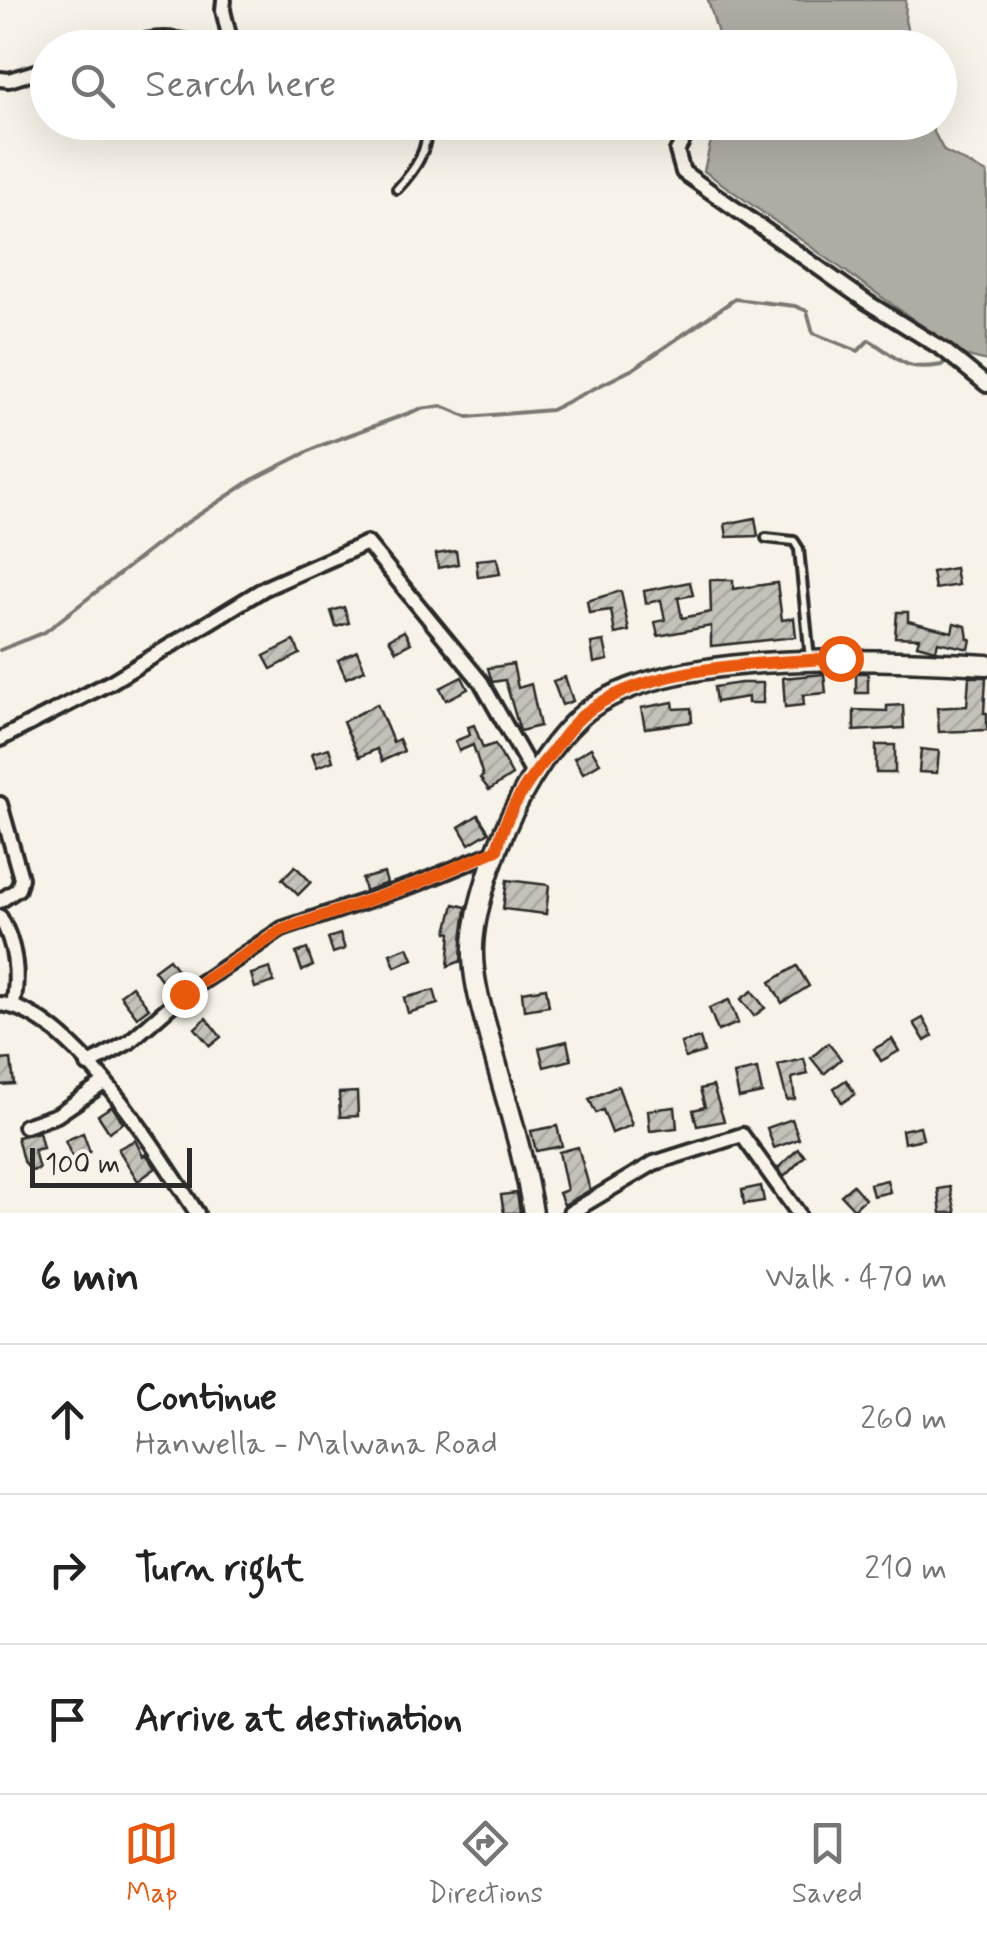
<!DOCTYPE html>
<html lang="en">
<head>
<meta charset="utf-8">
<style>
	body { margin:0; font-family:Mynerve,sans-serif; background:#f2f2f2; color:#222 }
	.scale { position:absolute; left:30px; bottom:25px; width:162px; box-sizing:border-box; padding-left:10px; border:5px solid #2b2b2b; border-top:0; font-size:28px; line-height:35px; white-space:nowrap; color:#2b2b2b; -webkit-text-stroke:8px #f7f3e8; paint-order:stroke }
	.stop { position:absolute; width:30px; height:30px; margin:-22px; border:8px solid #ea580c; border-radius:50%; background:#fff }
	.stop.end { background:#ea580c; border-color:#fff; box-shadow:0 2px 10px #0008 }
	.list { margin:0; padding:0; list-style:none }
	h2 { display:flex; justify-content:space-between; align-items:center; height:130px; margin:0; padding:0 40px; font-size:42px }
	h2 small { font-size:32px; font-weight:400; color:#767676 }
	.list li { display:grid; grid-template-columns:65px 1fr auto; gap:30px; align-items:center; box-sizing:border-box; height:150px; padding:0 40px; border-top:2px solid #e0e0e0 }
	.list b { display:block; font-size:38px; white-space:nowrap }
	.list p { margin:0; font-size:32px; white-space:nowrap; color:#767676 }
	.list em { font-size:32px; font-style:normal; color:#767676 }
	.icon { flex:none; width:55px; height:55px; fill:none; stroke:currentColor; stroke-width:2; stroke-linecap:round; stroke-linejoin:round }
	.map { position:relative; flex:none; width:987px; height:1213px; overflow:hidden }
	.search { position:absolute; background:#fff; box-shadow:0 10px 40px #0002; left:30px; right:30px; top:30px; height:110px; display:flex; align-items:center; gap:25px; box-sizing:border-box; padding:0 35px; border-radius:55px; color:#767676; font-size:38px }
	.sheet { height:580px; background:#fff }
	nav { display:flex; justify-content:space-around; align-items:center; box-sizing:border-box; height:140px; border-top:2px solid #e0e0e0; background:#fff; font-size:28px; color:#767676 }
	nav a { display:grid; justify-items:center; gap:5px }
	nav .on { color:#ea580c }
	.map>svg:first-child { display:block }
	.water { fill:#afaca4; stroke:#7a7874; stroke-width:2.5 }
	.lines { fill:none; stroke-linecap:round; stroke-linejoin:round }
	.stream { stroke:#7a7874; stroke-width:4 }
	.building { fill:url(#building-hatch); stroke:#2b2b2b; stroke-width:2.5 }
	.lane-casing { stroke:#2b2b2b; stroke-width:14 }
	.street-casing { stroke:#2b2b2b; stroke-width:20 }
	.secondary-casing { stroke:#2b2b2b; stroke-width:25 }
	.lane { stroke:#f7f3e8; stroke-width:6 }
	.street { stroke:#f7f3e8; stroke-width:12 }
	.secondary { stroke:#f7f3e8; stroke-width:18 }
	.route { stroke:#ea580c; stroke-width:12 }
</style>
</head>
<body>
<div class="map">
<svg width="987" height="1213" viewBox="0 0 987 1213">
	<defs>
		<pattern id="building-hatch" width="6" height="6" patternUnits="userSpaceOnUse" patternTransform="scale(2.5)"><rect width="6" height="6" fill="#c4c1b9"/><path d="M-1 1l2-2M0 6l6-6M5 7l2-2" fill="none" stroke="#a9a69f"/></pattern>
	</defs>
	<rect width="100%" height="100%" fill="#f7f3e8"/>
	<filter id="ink" filterUnits="userSpaceOnUse"><feTurbulence type="fractalNoise" baseFrequency=".01" numOctaves="2"/><feDisplacementMap in="SourceGraphic" scale="20" xChannelSelector="R" yChannelSelector="G"/><feConvolveMatrix kernelMatrix="1 2 1 2 8 2 1 2 1" color-interpolation-filters="sRGB"/></filter>
	<g filter="url(#ink)">
		<g class="water">
			<path d="M708 0H906L905 20 911 47H722Z"/>
			<path d="M715 123H929L944 151 987 173V361L964 355 958 360 944 350 948 344 704 171Z"/>
		</g>
		<g class="lines">
			<path class="stream" d="M0 650 45 632 174 531 252 480 317 447 420 409 442 406 468 417 551 410 633 369 735 299 795 306 807 311 813 333 858 351 869 340C901 359 902 372 942 365L948 356"/>
		</g>
		<g class="building">
			<path d="M755 518 758 536 727 537 725 524Z"/>
			<path d="M456 551 458 564 438 568 436 554Z"/>
			<path d="M497 558 500 574 478 577 476 560Z"/>
			<path d="M955 568 958 585 935 589 932 572Z"/>
			<path d="M710 580H733V589L777 583 782 620 794 618 796 637 711 646V626L658 636 655 622 665 620 661 600 646 603 644 591 690 582 693 595 678 598 682 618 711 612Z"/>
			<path d="M621 591 629 631 615 634 611 610 589 613 587 601Z"/>
			<path d="M344 607 349 623 336 627 331 611Z"/>
			<path d="M897 612H908V621L952 632 954 623 966 626 968 639H971L969 649 938 642 936 650 917 645 919 638 895 637Z"/>
			<path d="M404 631 411 643 396 651 389 639Z"/>
			<path d="M294 641 300 654 271 669 264 656Z"/>
			<path d="M604 641 608 660 594 663 591 643Z"/>
			<path d="M357 651 365 670 346 678 338 660Z"/>
			<path d="M513 664 518 688 531 684 540 726 520 731 505 680 492 682 488 668Z"/>
			<rect x="856" y="673" width="12" height="20"/>
			<path d="M824 674 826 693 803 695 804 705 785 707 783 678Z"/>
			<path d="M462 677 468 689 446 700 440 688Z"/>
			<path d="M565 677 573 701 562 705 553 681Z"/>
			<path d="M969 677H986L984 713H987V730L939 732 937 708 967 706Z"/>
			<path d="M741 683H763V703H748V697L716 702 714 687Z"/>
			<path d="M673 702 674 709 691 708 692 722 645 728 641 708Z"/>
			<path d="M377 704 393 742 399 739 404 751 382 761 377 749 359 757 343 722Z"/>
			<path d="M903 705 904 728 854 731V710L887 711V706Z"/>
			<path d="M474 725 483 748 495 744 512 775 489 790 480 778 483 776 473 745 459 751 455 741 470 735 468 727Z"/>
			<rect x="876" y="745" width="19" height="28"/>
			<path d="M329 748 333 761 317 767 312 753Z"/>
			<path d="M591 748 600 763 583 773 574 758Z"/>
			<path d="M921 749 939 751 937 773 919 772Z"/>
			<path d="M478 815 489 832 469 844 459 827Z"/>
			<path d="M295 866 311 882 298 895 282 879Z"/>
			<path d="M384 873 387 883 365 891 362 879Z"/>
			<path d="M507 880 549 885 546 914 503 909Z"/>
			<path d="M454 904 466 907 461 961 448 966 451 933 447 932Z"/>
			<path d="M340 934 345 949 333 953 328 938Z"/>
			<path d="M408 947 413 959 395 967 390 954Z"/>
			<path d="M307 949 313 966 302 971 296 953Z"/>
			<path d="M169 959 184 979 169 990 154 970Z"/>
			<path d="M797 966 809 986 782 1003 770 982Z"/>
			<path d="M270 968 274 982 255 988 251 974Z"/>
			<path d="M132 986 149 1008 137 1017 120 995Z"/>
			<path d="M546 988 549 1006 524 1010 522 992Z"/>
			<path d="M434 990 438 1004 408 1013 404 998Z"/>
			<path d="M752 991 765 1008 754 1016 741 999Z"/>
			<path d="M729 1000 738 1023 718 1031 709 1008Z"/>
			<path d="M206 1018 221 1037 210 1046 195 1028Z"/>
			<path d="M923 1018 933 1036 925 1041 914 1023Z"/>
			<path d="M700 1038 704 1052 685 1058 681 1043Z"/>
			<path d="M892 1039 899 1051 881 1061 874 1049Z"/>
			<path d="M567 1041 571 1060 544 1067 539 1048Z"/>
			<path d="M828 1043 841 1059 824 1074 811 1058Z"/>
			<path d="M11 1059 14 1084 0 1085V1060Z"/>
			<path d="M804 1059 808 1074 792 1078 795 1099 787 1100 778 1065Z"/>
			<path d="M757 1069 762 1093 739 1098 734 1074Z"/>
			<path d="M846 1080 855 1094 842 1103 834 1088Z"/>
			<path d="M618 1086 632 1125 612 1133 603 1110 596 1113 589 1099Z"/>
			<path d="M713 1086 724 1121 697 1126 693 1110 705 1107 700 1089Z"/>
			<path d="M357 1092 358 1116 340 1117 339 1093Z"/>
			<path d="M112 1106 123 1123 109 1132 98 1115Z"/>
			<path d="M675 1107 677 1128 650 1131 648 1110Z"/>
			<path d="M792 1119 799 1139 774 1148 767 1128Z"/>
			<path d="M557 1126 562 1146 536 1151 531 1131Z"/>
			<path d="M920 1126 923 1139 904 1143 902 1130Z"/>
			<path d="M39 1132 43 1148 34 1150 39 1169 31 1171 23 1161 17 1137Z"/>
			<path d="M83 1133 90 1152 73 1159 65 1141Z"/>
			<path d="M135 1140 143 1156 146 1154 156 1168 138 1181 118 1149Z"/>
			<path d="M578 1147 590 1190 564 1205 559 1193 567 1190 559 1152Z"/>
			<path d="M798 1149 805 1156 784 1177 778 1168Z"/>
			<path d="M887 1180 890 1192 873 1196 870 1184Z"/>
			<path d="M853 1185 865 1199 854 1209 841 1195Z"/>
			<path d="M761 1186 764 1201 744 1204 742 1190Z"/>
			<path d="M950 1187 956 1213H941L938 1189Z"/>
			<path d="M517 1193 520 1213H504L501 1195Z"/>
		</g>
		<g class="lines">
			<g class="lane-casing">
				<g id="lane">
					<path d="M397 189C415 170 429 150 427 122"/>
					<path d="M766 538 794 541 799 549 810 659"/>
				</g>
			</g>
			<g class="street-casing">
				<g id="street">
					<path d="M224 0 223 10 232 48"/>
					<path d="M118 48C157 36 171 36 211 48"/>
					<path d="M0 79 9 80 48 68"/>
					<path d="M693 122 677 151 683 172 867 302 944 350 987 385"/>
					<path d="M0 739 111 682 265 588 367 543 481 682 533 774"/>
					<path d="M0 804 21 878 18 889 0 901"/>
					<path d="M0 917C15 944 19 975 13 1005"/>
					<path d="M0 1004C72 1011 159 1155 197 1213"/>
					<path d="M88 1065 129 1042 184 994 282 929 419 883 497 851"/>
					<path d="M25 1126 57 1115 104 1083"/>
					<path d="M570 1213 654 1163 742 1135 798 1213"/>
				</g>
			</g>
			<g class="secondary-casing">
				<path id="secondary" d="M533 1213C524 1154 504 1094 489 1036 481 1007 472 977 473 947 474 910 495 850 511 816 528 781 551 744 580 717 658 645 886 660 987 665"/>
			</g>
			<use href="#lane" class="lane"/>
			<use href="#street" class="street"/>
			<use href="#secondary" class="secondary"/>
		</g>
	</g>
	<g class="lines" filter="url(#ink)">
		<path class="route" d="M184 994 282 930 419 883 497 850C504 817 526 783 548 757 559 744 569 727 582 716 644 664 762 664 840 658"/>
	</g>
</svg>
<div class="scale">100 m</div>
<div class="stop" style="left:840px;top:658px"></div>
<div class="stop end" style="left:184px;top:994px"></div>
<div class="search"><svg class="icon" aria-label="search" viewBox="0 0 24 24"><circle cx="10" cy="10" r="6"/><path d="M15 15l6 6"/></svg>Search here</div>
</div>
<section class="sheet">
<h2>6 min<small>Walk · 470 m</small></h2>
<ul class="list">
<li><svg class="icon" aria-label="ahead" viewBox="0 0 24 24"><path d="M12 20V5M6 11l6-6 6 6"/></svg><div><b>Continue</b><p>Hanwella - Malwana Road</p></div><em>260 m</em></li>
<li><svg class="icon" aria-label="right" viewBox="0 0 24 24"><path d="M7 20v-9h11M14 6l5 5-5 5"/></svg><div><b>Turn right</b></div><em>210 m</em></li>
<li><svg class="icon" aria-label="arrive" viewBox="0 0 24 24"><path d="M6 21V4h12l-3 4 3 4H6"/></svg><div><b>Arrive at destination</b></div></li>
</ul>
</section>
<nav>
<a class="on"><svg class="icon" aria-label="map" viewBox="0 0 24 24"><path d="M3 6l6-2 6 2 6-2v14l-6 2-6-2-6 2zM9 4v14M15 6v14"/></svg>Map</a>
<a><svg class="icon" aria-label="directions" viewBox="0 0 24 24"><path d="M12 3l9 9-9 9-9-9zM9 14v-3h6M13 9l2 2-2 2"/></svg>Directions</a>
<a><svg class="icon" aria-label="saved" viewBox="0 0 24 24"><path d="M7 4h10v16l-5-4-5 4z"/></svg>Saved</a>
</nav>
</body>
</html>
